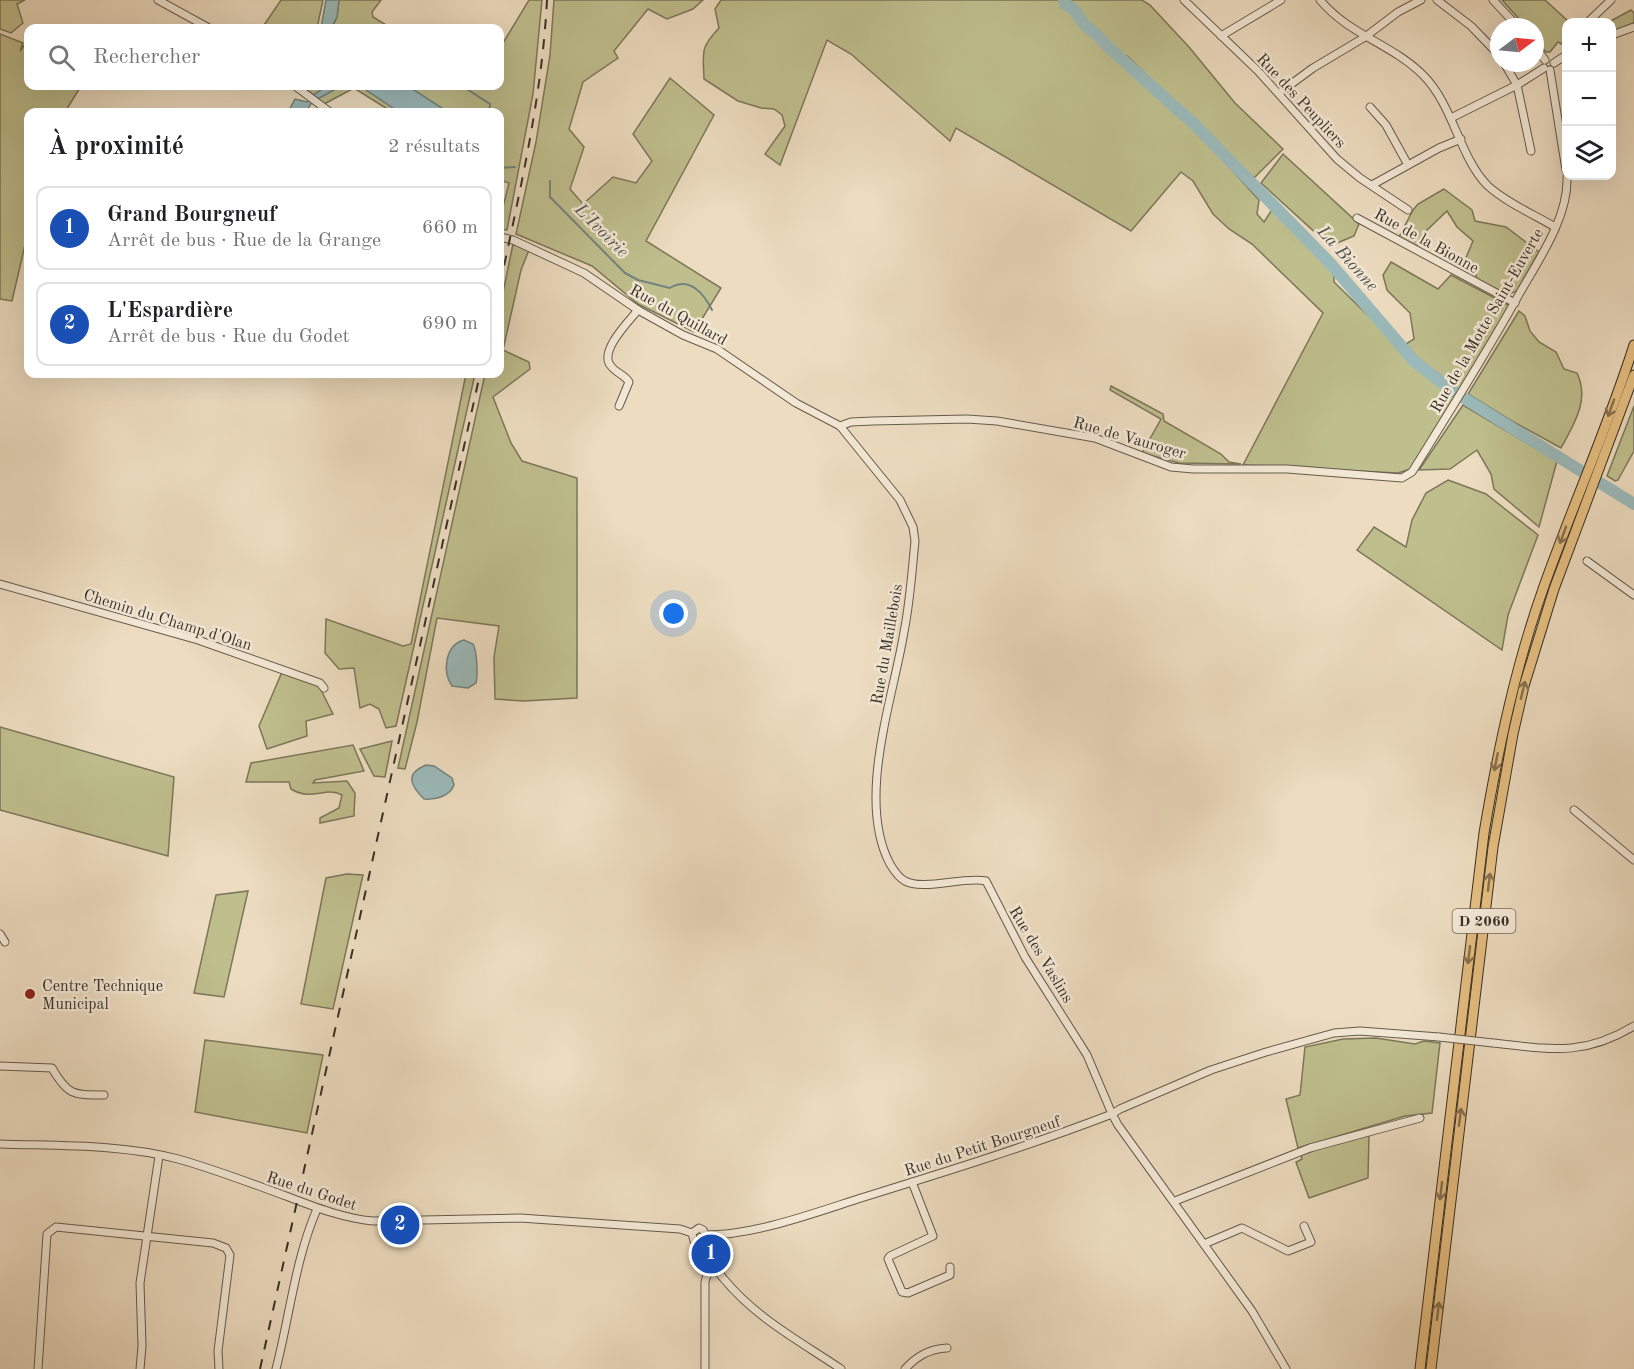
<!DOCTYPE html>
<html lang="fr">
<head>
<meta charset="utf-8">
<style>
	body { margin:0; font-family:"Old Standard TT",serif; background:#f2f2f2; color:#202124 }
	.controls { position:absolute; right:18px; top:18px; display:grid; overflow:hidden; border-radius:12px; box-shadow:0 6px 24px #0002 }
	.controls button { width:54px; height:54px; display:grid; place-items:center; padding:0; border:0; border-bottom:2px solid #e0e0e0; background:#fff; color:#202124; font:30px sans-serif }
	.compass { position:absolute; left:1490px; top:18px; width:54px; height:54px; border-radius:50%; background:#fff; box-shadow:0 6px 24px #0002; rotate:74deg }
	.you { position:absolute; left:674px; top:614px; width:21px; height:21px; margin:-15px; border:4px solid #fff; border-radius:50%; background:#1a73e8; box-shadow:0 0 0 9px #1a73e833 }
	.badge { display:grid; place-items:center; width:39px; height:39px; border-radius:50%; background:#0b8043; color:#fff; font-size:20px; font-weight:700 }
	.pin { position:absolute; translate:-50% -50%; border:3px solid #fff; box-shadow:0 2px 6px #0006 }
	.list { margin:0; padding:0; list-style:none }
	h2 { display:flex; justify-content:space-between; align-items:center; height:78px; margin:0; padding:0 24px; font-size:26px }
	h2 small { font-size:20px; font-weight:400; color:#757577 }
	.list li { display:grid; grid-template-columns:39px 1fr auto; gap:18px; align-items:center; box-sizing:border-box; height:84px; margin:0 12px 12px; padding:0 12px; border:2px solid #e0e0e0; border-radius:12px }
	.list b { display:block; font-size:22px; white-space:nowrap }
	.list p { margin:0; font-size:20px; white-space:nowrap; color:#757577 }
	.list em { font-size:20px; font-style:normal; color:#757577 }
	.icon { flex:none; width:33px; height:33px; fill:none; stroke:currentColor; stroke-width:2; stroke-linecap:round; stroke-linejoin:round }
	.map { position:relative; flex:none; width:1634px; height:1369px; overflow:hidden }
	.search { position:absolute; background:#fff; box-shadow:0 6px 24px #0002; left:24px; top:24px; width:480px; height:66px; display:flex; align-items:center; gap:15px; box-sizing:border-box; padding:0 21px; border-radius:12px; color:#757577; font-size:22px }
	.panel { position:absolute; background:#fff; box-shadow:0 6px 24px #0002; left:24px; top:108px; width:480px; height:270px; border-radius:12px }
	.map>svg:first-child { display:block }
	.green { fill:#bfbe8d; stroke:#7c775a; stroke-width:1.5 }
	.water { fill:#9bbabb; stroke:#73837f; stroke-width:1.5 }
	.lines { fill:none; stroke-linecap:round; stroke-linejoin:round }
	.stream { stroke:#73837f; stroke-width:2 }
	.river { stroke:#9bbabb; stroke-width:12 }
	.minor-casing { stroke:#655b4c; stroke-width:9 }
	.highway-casing { stroke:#383026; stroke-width:11 }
	.minor { stroke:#f3e8d6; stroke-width:7 }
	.highway { stroke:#e6be80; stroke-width:9 }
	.rail { stroke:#383026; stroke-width:2; stroke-dasharray:10 10; stroke-linecap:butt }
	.minor-bridge-casing { stroke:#655b4c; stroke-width:9; stroke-linecap:butt }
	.minor-bridge { stroke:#f3e8d6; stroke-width:7 }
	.oneway { stroke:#86704e }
	.poi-dot { fill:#8f2418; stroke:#f3e8d6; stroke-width:2 }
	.labels { text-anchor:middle; stroke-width:5; stroke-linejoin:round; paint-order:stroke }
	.shield { fill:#f3e8d6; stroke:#70675b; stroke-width:1.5 }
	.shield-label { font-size:15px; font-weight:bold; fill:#383026 }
	.street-label { font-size:16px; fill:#383026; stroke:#f3e8d6 }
	.poi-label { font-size:16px; fill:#383026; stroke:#f3e8d6; text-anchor:start }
	.water-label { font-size:18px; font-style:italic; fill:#51524b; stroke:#f3e8d6 }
</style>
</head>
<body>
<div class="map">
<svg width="1634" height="1369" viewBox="0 0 1634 1369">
	<rect width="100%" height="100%" fill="#eddcc0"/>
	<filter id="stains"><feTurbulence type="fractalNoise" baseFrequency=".00333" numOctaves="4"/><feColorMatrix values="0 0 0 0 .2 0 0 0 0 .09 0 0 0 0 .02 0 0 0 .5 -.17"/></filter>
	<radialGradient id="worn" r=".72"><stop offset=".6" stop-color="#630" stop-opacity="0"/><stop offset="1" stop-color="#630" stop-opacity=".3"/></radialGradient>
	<g class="green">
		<path d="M0 0H25L17 4 23 23 11 33 0 29Z"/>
		<path d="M281 0H323L317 28H262Z"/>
		<path d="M339 0H381L372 12 373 17 391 28H332L337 17Z"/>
		<path d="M529 0H542L533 94 507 230 500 229V219L509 183 500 180V112H392L354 88 324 104 306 89 308 86H500V48Z"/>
		<path d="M554 0H703L693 9 667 19 648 9 614 51 618 58 583 82 569 129 584 147 570 189 583 204 613 177 636 183 652 161 633 134 670 78 714 115 646 241 721 288 694 332 638 304 592 266 516 234 536 142 550 55Z"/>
		<path d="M721 0H1142L1150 5 1189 47 1235 103 1283 149 1254 178 1127 56 1120 54 1119 60 1194 124 1192 126 1259 200 1257 214 1264 222 1273 208 1334 271V282L1401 348 1457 396 1417 467 1398 473 1243 465 1323 313 1252 244 1229 229 1213 214 1193 181 1181 172 1131 231 956 128 950 141 851 54 827 40 780 165 765 154 785 126 782 115 774 109 761 108 738 101 704 79C703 52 700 48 719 28L715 9Z"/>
		<path d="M1502 0H1545L1569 22H1566V38L1561 44 1558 42 1550 52H1546L1535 38V27H1526Z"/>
		<path d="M1631 10 1634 13V23L1612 32V22H1609Z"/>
		<path d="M0 34 23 43 20 51 26 43 28 44V86H81L65 112H28V232L12 301 0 299Z"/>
		<path d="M1283 154 1359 224 1354 236 1330 246 1261 183Z"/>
		<path d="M1444 189 1472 210 1475 221 1506 227 1539 252 1517 291 1507 295 1478 284 1475 270 1465 260 1473 241 1457 227 1447 211 1425 232 1417 246 1399 237 1413 210 1418 204Z"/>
		<path d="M513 244 529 250 521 270 503 350 529 362 530 369 493 397 511 443 522 461 577 478V698L524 701 495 699 494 657 499 626 437 618 417 722 405 769 398 768 485 374H500V307Z"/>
		<path d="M1391 262 1438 289 1451 275 1510 306 1461 391 1418 358 1406 344 1414 339 1410 313 1387 290 1383 275Z"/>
		<path d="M1519 311 1525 316 1530 331 1539 342 1556 352 1564 369 1577 373C1590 400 1574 424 1561 448L1510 420 1468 394Z"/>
		<path d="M466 374H475L396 726 386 728 379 709 370 704 360 708 354 668 339 669 325 653 326 619 403 646 411 644Z"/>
		<path d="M1111 386 1163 414 1164 421 1221 454 1229 462 1241 464 1179 463 1142 453 1161 419 1110 390Z"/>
		<path d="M1463 405 1557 461 1539 527 1494 489 1491 474 1477 450 1450 469 1419 470Z"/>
		<path d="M1634 406V451L1618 480 1615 481 1607 476Z"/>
		<path d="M1448 480 1486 494 1538 535 1508 615 1502 650 1357 550 1374 527 1406 547 1412 520 1426 493Z"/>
		<path d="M282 672 319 686 333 714 306 721 307 736 267 749 259 726Z"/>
		<path d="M0 727 174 777 168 856 0 810Z"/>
		<path d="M392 741 385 777 374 776 360 749Z"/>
		<path d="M353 745 364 771 315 780 313 783 347 781 355 793 354 816 320 823V818L339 808 342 795C325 786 312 802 291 789L289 782H246L251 763Z"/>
		<path d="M347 874 363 875 333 1009 301 1004 326 878Z"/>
		<path d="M248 891 224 997 194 993 216 895Z"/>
		<path d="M1376 1038 1415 1044 1424 1041 1440 1043 1432 1113 1405 1116 1298 1148 1286 1099 1300 1095 1305 1047 1343 1039Z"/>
		<path d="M205 1040 323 1055 307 1133 195 1112Z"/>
		<path d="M1369 1135 1368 1178 1309 1198 1296 1162 1302 1159 1301 1155 1333 1144Z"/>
	</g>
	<g class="water">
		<path d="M326 0H339L337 17 331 28H321Z"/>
		<path d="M327 86H341L312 102 306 112H288L295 99 307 102 313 95Z"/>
		<path d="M360 86H408L448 112H399Z"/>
		<path d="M464 640 473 644C477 651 478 675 476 683L468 688 452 686C442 672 445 645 464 640Z"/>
		<path d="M426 765 434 766 452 778 454 785C450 796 436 800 424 799 411 786 404 774 426 765Z"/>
	</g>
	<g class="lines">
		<g class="stream">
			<path d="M369 28 373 26 378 28"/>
			<path d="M462 86 490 104V107L486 112"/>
			<path d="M500 168 515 167"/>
			<path d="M550 181V197L625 273 638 280 670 288C690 276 704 294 712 310"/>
		</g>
		<path class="river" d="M1064 0 1065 4C1078 10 1077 16 1085 25 1094 33 1098 34 1106 45L1194 124 1330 263 1414 361 1451 390 1634 504"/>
		<g class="minor-casing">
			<g id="minor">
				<path d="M158 0 209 28"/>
				<path d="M1184 0 1258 71 1337 159 1360 178 1408 210"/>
				<path d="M1320 0C1349 35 1392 44 1423 75 1454 106 1459 157 1488 186 1507 203 1533 214 1555 227"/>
				<path d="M1437 0 1471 26 1499 55"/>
				<path d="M1493 0 1518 27"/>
				<path d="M1588 22 1611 0"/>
				<path d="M1612 35 1634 27"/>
				<path d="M1221 36 1281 0"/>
				<path d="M1535 47 1545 60"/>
				<path d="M1504 63 1517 85 1531 151"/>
				<path d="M1554 63 1566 55"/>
				<path d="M1550 70 1566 170"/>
				<path d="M295 86 330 112"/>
				<path d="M1279 93 1313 68 1365 37 1398 12 1421 0"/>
				<path d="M1370 107 1386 125 1408 165"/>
				<path d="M1451 118 1517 85 1544 68"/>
				<path d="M1372 185 1439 148 1461 139"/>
				<path d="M1357 218 1515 303"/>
				<path d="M500 237 513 240 584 273 638 310 683 335 717 349 796 403 840 426 900 500 913 527 915 541C912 571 910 602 904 632 893 699 856 800 890 864 893 869 899 878 905 881 923 891 965 876 986 881L1025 957 1087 1055 1112 1114 1118 1125 1252 1311 1286 1369"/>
				<path d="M619 406 629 382C625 375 616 373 611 366 598 352 629 321 638 310"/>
				<path d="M840 426 851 422 873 421 967 419 997 421 1095 438 1171 467 1193 469H1287L1402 478 1412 472C1448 414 1484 357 1517 298 1537 262 1569 218 1567 176"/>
				<path d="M1587 561 1634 595"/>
				<path d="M0 584 198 640 320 683 324 688"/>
				<path d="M1574 810 1634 860"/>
				<path d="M0 934 5 942"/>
				<path d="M1493 1043C1549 1049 1583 1057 1634 1026"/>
				<path d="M0 1066 52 1068C68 1096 74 1095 104 1095"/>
				<path d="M0 1144C58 1146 121 1144 178 1159 214 1169 250 1183 286 1196 315 1207 342 1218 373 1221L520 1218 680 1229 692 1233"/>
				<path d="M912 1182 933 1236 890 1256 888 1259 902 1292 908 1293 950 1275V1267"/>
				<path d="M1175 1201 1310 1148 1420 1118"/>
				<path d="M692 1233 699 1228 703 1230 706 1235C755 1235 814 1213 861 1198 945 1172 1029 1146 1112 1114L1120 1109 1211 1070 1266 1052 1334 1033 1360 1031 1439 1037"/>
				<path d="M692 1233 694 1241 698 1243 702 1242"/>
				<path d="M702 1242C705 1257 714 1266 723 1278 756 1318 798 1340 841 1369"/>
				<path d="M1204 1244 1242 1228 1288 1251 1311 1242 1304 1226"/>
				<path d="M38 1369 47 1234 56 1227 213 1243 226 1248 230 1255 218 1351 219 1369"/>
				<path d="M140 1369 142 1346 140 1283 159 1156"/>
				<path d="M276 1369C290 1315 295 1260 317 1209"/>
				<path d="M705 1369V1282L707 1275 715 1267"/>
				<path d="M905 1369C917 1356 929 1349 947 1348"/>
			</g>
		</g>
		<g class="highway-casing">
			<g id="highway">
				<path d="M1420 1369 1484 833C1498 750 1515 668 1543 589 1572 507 1608 427 1634 345"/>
				<path d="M1431 1369 1493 847 1513 734 1524 686 1554 589 1634 375"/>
			</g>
		</g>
		<use href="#minor" class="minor"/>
		<use href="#highway" class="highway"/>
		<g class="rail">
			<path d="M500 285C520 190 542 97 547 0"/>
			<path d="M260 1369 480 374"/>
		</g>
		<g class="minor-bridge-casing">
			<path id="minor-bridge" d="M1439 1037 1493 1043"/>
		</g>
		<use href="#minor-bridge" class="minor-bridge"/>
	</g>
	<defs><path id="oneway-shaft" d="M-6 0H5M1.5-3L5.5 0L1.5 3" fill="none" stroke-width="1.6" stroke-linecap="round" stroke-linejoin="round" transform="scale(1.5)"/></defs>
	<g class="oneway">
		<use href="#oneway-shaft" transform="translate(1611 408) rotate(110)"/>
		<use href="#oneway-shaft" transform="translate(1563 535) rotate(110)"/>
		<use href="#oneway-shaft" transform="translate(1523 690) rotate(-76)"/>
		<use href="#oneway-shaft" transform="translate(1496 762) rotate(101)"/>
		<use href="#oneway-shaft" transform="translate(1489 882) rotate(-83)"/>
		<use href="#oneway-shaft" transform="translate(1469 955) rotate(97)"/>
		<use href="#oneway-shaft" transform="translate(1460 1117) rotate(-83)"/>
		<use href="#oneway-shaft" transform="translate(1441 1191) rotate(97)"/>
		<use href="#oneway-shaft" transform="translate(1438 1311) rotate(-83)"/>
	</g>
	<circle class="poi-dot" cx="30" cy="994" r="6"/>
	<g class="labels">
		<rect class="shield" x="1452.5" y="909" width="63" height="24" rx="4.5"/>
		<g class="shield-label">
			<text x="1484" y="926">D 2060</text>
		</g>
		<g class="street-label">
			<text transform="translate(1302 100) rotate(47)" y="6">Rue des Peupliers</text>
			<text transform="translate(1427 240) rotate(29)" y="6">Rue de la Bionne</text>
			<text transform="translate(679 314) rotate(29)" y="6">Rue du Quillard</text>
			<text transform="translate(1486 320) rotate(-60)" y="6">Rue de la Motte Saint-Euverte</text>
			<text transform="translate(1130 437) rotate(16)" y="6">Rue de Vauroger</text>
			<text transform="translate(168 619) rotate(17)" y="6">Chemin du Champ d'Olan</text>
			<text transform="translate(886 644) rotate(-80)" y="6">Rue du Maillebois</text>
			<text transform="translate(1042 954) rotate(59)" y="6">Rue des Vaslins</text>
			<text transform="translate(982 1145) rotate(-18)" y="6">Rue du Petit Bourgneuf</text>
			<text transform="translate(312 1190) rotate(18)" y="6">Rue du Godet</text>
		</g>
		<g class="poi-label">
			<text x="42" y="991">Centre Technique<tspan x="42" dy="18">Municipal</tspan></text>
		</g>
		<g class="water-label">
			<text transform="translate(602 230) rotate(45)" y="6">L'Ivoirie</text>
			<text transform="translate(1348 258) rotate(48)" y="6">La Bionne</text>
		</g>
	</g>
	<rect width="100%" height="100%" filter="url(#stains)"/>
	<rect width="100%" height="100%" fill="url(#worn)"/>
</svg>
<div class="controls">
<button>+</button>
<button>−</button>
<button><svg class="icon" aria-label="layers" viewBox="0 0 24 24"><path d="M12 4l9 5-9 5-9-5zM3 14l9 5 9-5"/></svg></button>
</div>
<svg class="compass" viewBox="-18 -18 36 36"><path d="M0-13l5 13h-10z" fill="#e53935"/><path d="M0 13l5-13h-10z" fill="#757577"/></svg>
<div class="you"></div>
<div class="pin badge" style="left:711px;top:1254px;background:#1a4fb4">1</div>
<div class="pin badge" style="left:400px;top:1225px;background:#1a4fb4">2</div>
<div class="search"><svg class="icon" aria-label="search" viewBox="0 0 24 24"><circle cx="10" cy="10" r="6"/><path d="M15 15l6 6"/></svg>Rechercher</div>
<section class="panel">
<h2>À proximité<small>2 résultats</small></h2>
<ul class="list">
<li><span class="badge" style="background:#1a4fb4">1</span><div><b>Grand Bourgneuf</b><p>Arrêt de bus · Rue de la Grange</p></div><em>660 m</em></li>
<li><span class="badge" style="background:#1a4fb4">2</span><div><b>L'Espardière</b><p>Arrêt de bus · Rue du Godet</p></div><em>690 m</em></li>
</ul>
</section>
</div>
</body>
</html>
